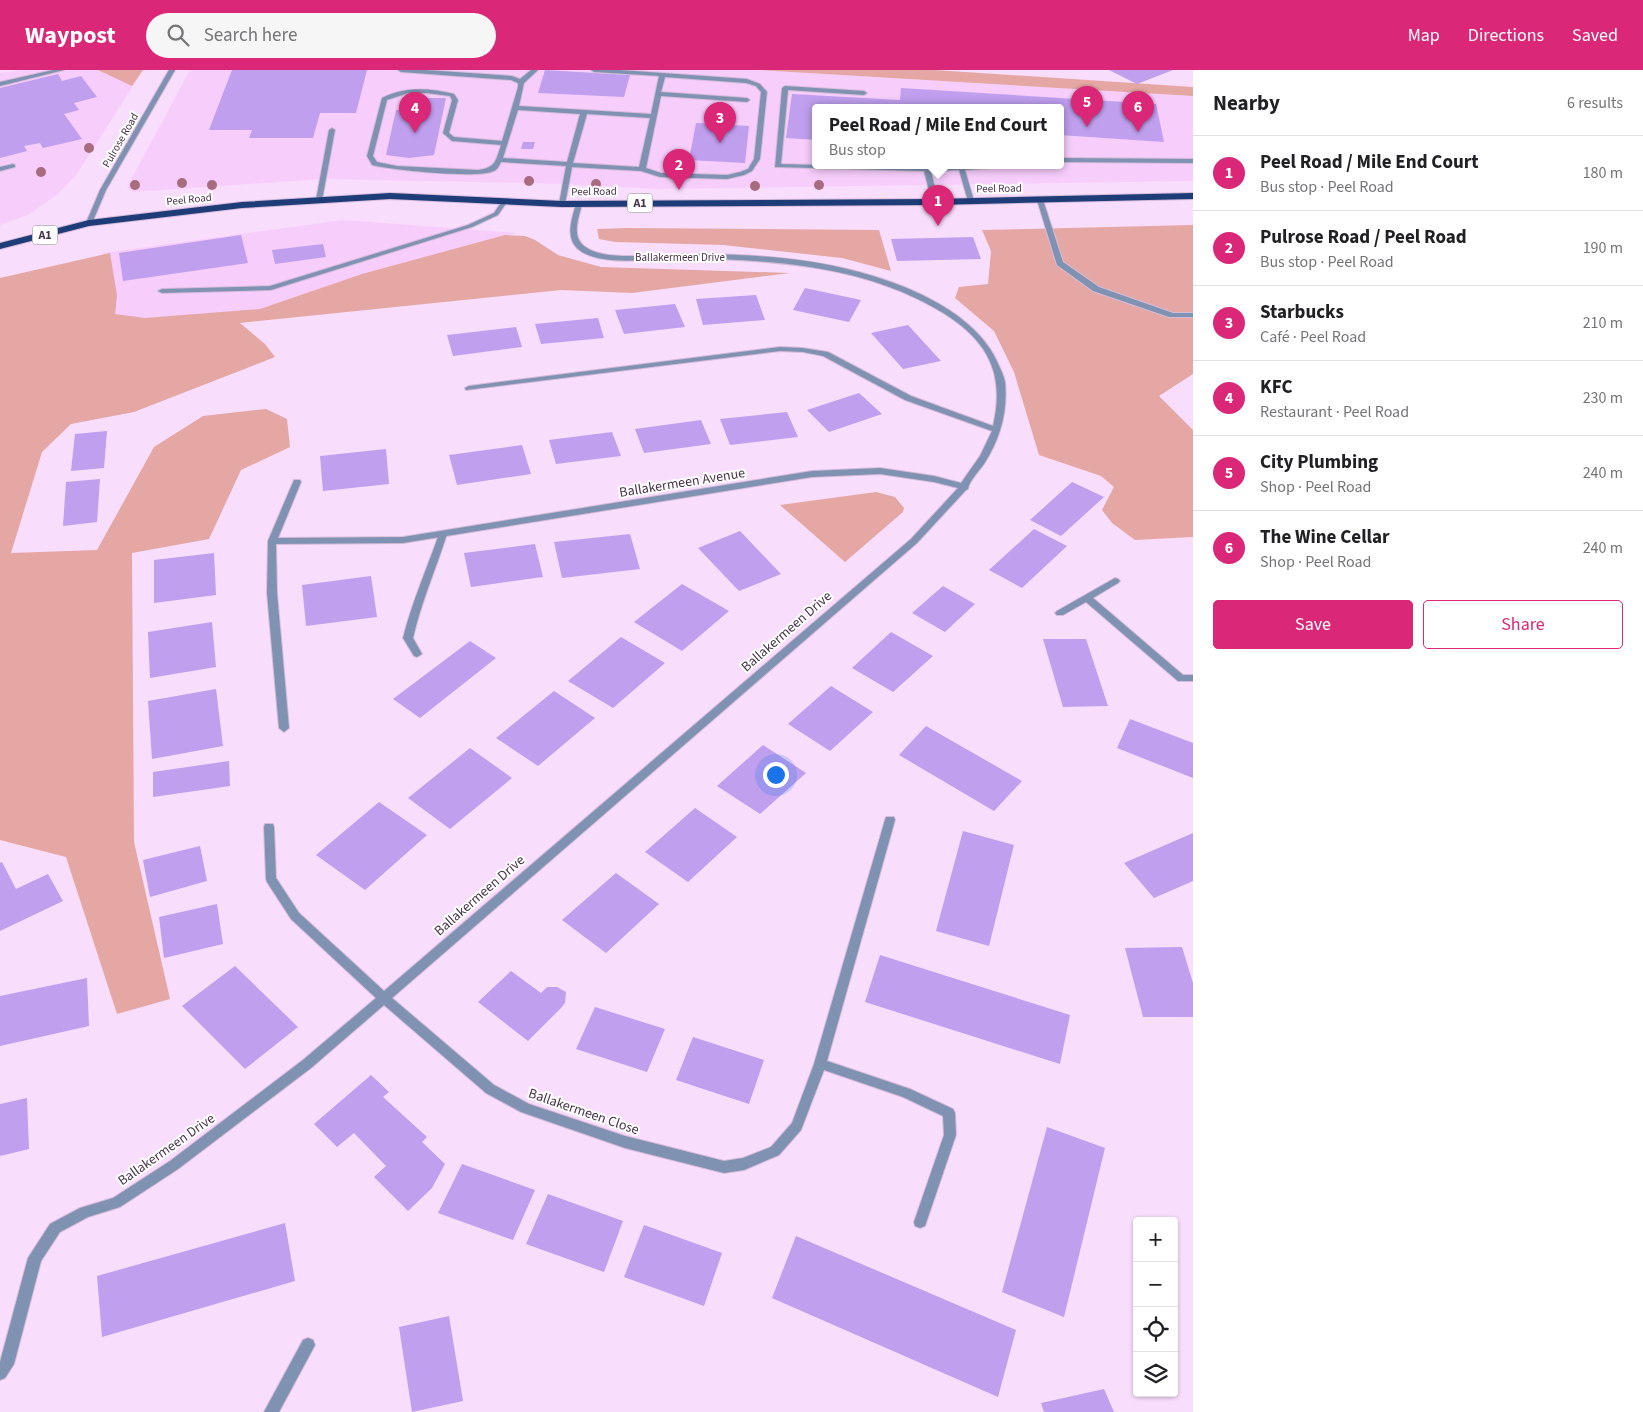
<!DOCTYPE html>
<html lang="en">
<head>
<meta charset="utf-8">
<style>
	body { margin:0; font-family:"Source Sans 3",sans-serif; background:#f6f6f6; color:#202124 }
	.controls { position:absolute; right:15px; bottom:15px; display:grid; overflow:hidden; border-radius:5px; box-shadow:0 1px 4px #0004 }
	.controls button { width:45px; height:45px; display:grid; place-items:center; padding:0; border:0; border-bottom:1px solid #e0e0e0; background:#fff; color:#202124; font:25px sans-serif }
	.you { position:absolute; left:775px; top:704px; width:18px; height:18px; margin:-12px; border:4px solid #fff; border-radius:50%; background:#1a73e8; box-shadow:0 0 0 8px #1a73e833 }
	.badge { display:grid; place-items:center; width:32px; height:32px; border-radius:50%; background:#db2777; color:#fff; font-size:16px; font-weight:700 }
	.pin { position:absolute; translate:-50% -41px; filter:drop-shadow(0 1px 2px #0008) }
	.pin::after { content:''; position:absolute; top:26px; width:18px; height:15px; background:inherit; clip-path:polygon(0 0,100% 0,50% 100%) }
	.popup { position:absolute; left:812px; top:34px; width:252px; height:65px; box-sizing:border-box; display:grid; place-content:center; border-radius:5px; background:#fff; filter:drop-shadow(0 1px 4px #0005); font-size:16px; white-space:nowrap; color:#757577 }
	.popup b { font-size:19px; color:#202124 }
	.popup::after { content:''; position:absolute; left:50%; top:100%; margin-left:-10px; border:10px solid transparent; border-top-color:#fff }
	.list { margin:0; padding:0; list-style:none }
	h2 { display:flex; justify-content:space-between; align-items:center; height:65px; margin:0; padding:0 20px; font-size:21px }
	h2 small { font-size:16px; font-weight:400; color:#757577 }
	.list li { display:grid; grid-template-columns:32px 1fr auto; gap:15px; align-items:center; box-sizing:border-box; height:75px; padding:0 20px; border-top:1px solid #e0e0e0 }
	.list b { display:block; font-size:19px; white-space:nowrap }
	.list p { margin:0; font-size:16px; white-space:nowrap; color:#757577 }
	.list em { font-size:16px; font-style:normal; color:#757577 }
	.actions { display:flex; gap:10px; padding:15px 20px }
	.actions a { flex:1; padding:11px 0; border:1px solid #db2777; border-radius:5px; text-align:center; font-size:18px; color:#db2777 }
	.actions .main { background:#db2777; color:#fff }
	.icon { flex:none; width:28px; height:28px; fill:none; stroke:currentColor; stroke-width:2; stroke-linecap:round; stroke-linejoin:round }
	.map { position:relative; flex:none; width:1193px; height:1342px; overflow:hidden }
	header { display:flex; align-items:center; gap:30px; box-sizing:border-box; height:70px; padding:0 25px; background:#db2777; color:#fff }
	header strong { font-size:24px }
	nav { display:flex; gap:28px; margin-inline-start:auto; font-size:18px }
	.search { width:350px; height:45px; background:#f6f6f6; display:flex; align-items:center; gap:12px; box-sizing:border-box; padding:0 18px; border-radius:28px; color:#757577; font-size:19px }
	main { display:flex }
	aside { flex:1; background:#fff }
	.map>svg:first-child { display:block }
	.built { fill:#f7cdfc; fill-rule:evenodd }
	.green { fill:#e4a7a3 }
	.building { fill:#bf9fee }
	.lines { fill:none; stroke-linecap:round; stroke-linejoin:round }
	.service-casing { stroke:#d6bbd9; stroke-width:2 }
	.minor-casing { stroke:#d6bbd9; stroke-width:2 }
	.trunk-casing { stroke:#d6bbd9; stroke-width:2 }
	.service { fill:#8092b2; fill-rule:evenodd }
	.minor { fill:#8092b2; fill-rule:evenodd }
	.trunk { fill:#1e3c78; fill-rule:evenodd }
	.tree { fill:#a86c7f }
	.labels { text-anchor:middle; stroke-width:4; stroke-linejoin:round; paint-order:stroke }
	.far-street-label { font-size:11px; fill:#48354a; stroke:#fff }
	.shield { fill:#fff; stroke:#7f7280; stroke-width:1 }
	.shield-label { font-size:12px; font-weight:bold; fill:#48354a }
	.street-label { font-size:14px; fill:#48354a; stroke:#fff }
</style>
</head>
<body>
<header>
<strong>Waypost</strong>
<div class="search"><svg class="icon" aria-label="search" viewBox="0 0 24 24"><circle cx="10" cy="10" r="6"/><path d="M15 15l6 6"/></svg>Search here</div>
<nav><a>Map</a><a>Directions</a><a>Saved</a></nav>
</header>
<main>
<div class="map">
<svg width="1193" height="1342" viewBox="0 0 1193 1342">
	<rect width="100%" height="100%" fill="#f9ddfd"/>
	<g class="built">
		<path d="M23 0H143L77 104 58 124 28 145 0 155V3Z"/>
		<path d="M190 0H758L1193 26V111L659 119 565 114 323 109 133 122 127 117ZM816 37H1060V95H816Z"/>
		<path d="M343 150 516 163 267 242 108 253 103 183Z"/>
	</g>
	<g class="green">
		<path d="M98 0H143L132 16Z"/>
		<path d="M758 0H935L1193 17V26Z"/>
		<path d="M1193 155V304L1159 326 1193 360V467L1135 470 1112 453 1102 440 1114 417 1101 406 1039 385 1014 302 994 261 955 228 959 217 988 214 991 181 982 160Z"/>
		<path d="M626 158 879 160 891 201 842 188 723 175 615 172 599 169 597 159Z"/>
		<path d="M505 165 525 166 535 170 558 185 601 197 790 203 632 223 561 220 240 253 265 274 275 287 134 342 71 354 42 382 11 483 97 480 154 377 203 346 266 339 287 349 290 377 241 400 209 469 132 483 134 772 170 929 117 944 66 787 0 770V208L110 183 117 225 115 244 145 248 260 239 362 204Z"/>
		<path d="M876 422 895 427 904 438 903 442 845 492 780 435Z"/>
	</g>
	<g class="building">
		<path d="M232 0H367L356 43H320L313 68H249L252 60H209Z"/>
		<path d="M545 0 630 5 624 27 538 23Z"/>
		<path d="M1109 0H1173L1137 14Z"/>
		<path d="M58 4 62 11 81 6 97 27 74 33 79 40 64 44 82 69 43 78 40 73 24 76 27 81 0 88V18Z"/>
		<path d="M901 18 1156 34 1164 72 1060 65V37H816V70L786 68 792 24 900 30Z"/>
		<path d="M402 28H446L434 85 409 88 386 85 396 40H399Z"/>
		<path d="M696 53 749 56 745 93 689 90Z"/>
		<path d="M523 72H535L533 79H521Z"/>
		<path d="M241 165 248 193 123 211 119 183Z"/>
		<path d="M973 167 981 189 897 191 891 169Z"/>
		<path d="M323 174 326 187 275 194 272 180Z"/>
		<path d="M805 218 861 230 849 252 793 240Z"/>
		<path d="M756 225 765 250 703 255 696 229Z"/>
		<path d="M675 234 685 257 624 264 615 240Z"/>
		<path d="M598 248 604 268 541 274 535 254Z"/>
		<path d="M908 255 941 291 903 299 871 263Z"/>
		<path d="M516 257 522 277 453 286 447 265Z"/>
		<path d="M859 323 882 344 829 362 807 340Z"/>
		<path d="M787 342 798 367 730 375 720 349Z"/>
		<path d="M701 350 711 374 644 383 635 359Z"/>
		<path d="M107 361 104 398 71 401 75 364Z"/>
		<path d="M612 362 621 386 556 394 549 370Z"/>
		<path d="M522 375 531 404 457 415 449 385Z"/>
		<path d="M386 379 389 414 323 421 320 386Z"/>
		<path d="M100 409 97 452 63 456 66 412Z"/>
		<path d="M1072 412 1104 427 1061 466 1030 450Z"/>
		<path d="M1034 459 1067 476 1022 518 989 500Z"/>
		<path d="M740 461 781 504 739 521 698 478Z"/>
		<path d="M630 464 640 499 562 508 554 472Z"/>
		<path d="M535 474 543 507 471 517 464 483Z"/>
		<path d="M214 483 216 525 154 533V490Z"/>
		<path d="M371 506 377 547 306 556 302 515Z"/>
		<path d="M682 514 729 541 682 581 634 552Z"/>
		<path d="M943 516 975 534 945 562 912 543Z"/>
		<path d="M212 552 216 597 150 608 148 562Z"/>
		<path d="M891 562 933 586 893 622 852 598Z"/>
		<path d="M621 567 665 593 613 638 568 611Z"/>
		<path d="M1043 569H1086L1108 636 1063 637Z"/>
		<path d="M470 571 496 588 420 648 393 629Z"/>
		<path d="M831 616 873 642 830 681 788 654Z"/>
		<path d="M216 619 223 676 152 689 148 631Z"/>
		<path d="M554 621 595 648 538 696 496 668Z"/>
		<path d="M1130 649 1193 673V708L1117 678Z"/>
		<path d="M926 656 1022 711 994 741 899 685Z"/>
		<path d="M763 675 806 703 760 744 717 716Z"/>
		<path d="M470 678 512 708 450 759 408 728Z"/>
		<path d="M229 691 230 716 153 727V702Z"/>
		<path d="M379 732 427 765 365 820 316 785Z"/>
		<path d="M695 738 737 767 688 812 645 782Z"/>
		<path d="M963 761 1014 775 989 876 936 861Z"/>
		<path d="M1193 763V811L1154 828 1124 793Z"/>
		<path d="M200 776 207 811 150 827 143 790Z"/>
		<path d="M2 792 16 819 48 804 63 831 0 861V793Z"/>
		<path d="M616 803 659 834 606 883 562 850Z"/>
		<path d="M217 834 223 874 164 888 159 847Z"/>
		<path d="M1182 877 1193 913V947H1143L1125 878Z"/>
		<path d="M880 885 1070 945 1060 994 865 932Z"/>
		<path d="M235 896 298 957 245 999 182 936Z"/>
		<path d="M511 901 541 923 547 917H557L566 922 565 933 561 938 528 971 478 932Z"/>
		<path d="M87 908 89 956 0 976V926Z"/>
		<path d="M595 937 665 959 647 1002 576 979Z"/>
		<path d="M693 967 764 990 749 1034 676 1010Z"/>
		<path d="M371 1005 389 1022 383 1027 427 1067 422 1072 445 1094 432 1118 408 1141 374 1107 386 1096 354 1063 337 1077 314 1054Z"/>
		<path d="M27 1028 29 1079 0 1086V1034Z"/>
		<path d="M1047 1057 1105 1078 1064 1247 1002 1222Z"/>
		<path d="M462 1094 535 1120 513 1170 438 1143Z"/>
		<path d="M548 1124 623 1151 604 1202 526 1174Z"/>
		<path d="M285 1153 295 1211 102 1267 97 1206Z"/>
		<path d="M644 1155 722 1183 704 1236 624 1207Z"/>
		<path d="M796 1166 1016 1260 998 1327 772 1228Z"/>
		<path d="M449 1246 463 1331 412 1342 399 1257Z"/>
		<path d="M1104 1319 1114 1342H1044L1041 1333Z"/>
	</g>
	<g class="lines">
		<g class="service-casing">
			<g id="service">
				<path d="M53 0H64L0 16V12Z"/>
				<path d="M398 0H426L512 6 520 9 531 0H538L524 13 519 36 651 44 659 6 594 2 591 0H620L747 9 760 14 767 22 760 89 752 101 744 105 727 109 660 107 641 101 572 97 565 134 562 136 559 134 566 96 501 92C499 96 498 99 494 101 476 109 393 100 372 95L367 86 382 28C405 16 430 18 454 24L458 30 449 63 454 67 502 71 518 17V13L511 10 401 2ZM665 7 746 13 756 16 761 22 754 89 748 99 740 102 727 105 661 103 646 98 661 26 747 32 750 30 747 28 661 22ZM408 23H426L450 26 452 30 443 63 452 71 501 75C496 90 496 98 478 100L397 96 377 92 373 86 387 30ZM518 40 580 44 567 92 503 88ZM587 44 650 48 639 97 573 93Z"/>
				<path d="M785 16 864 21 867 23 864 25 788 20 781 94 892 97 1009 95 1006 97 965 100 974 131 971 133 968 131 959 100 931 101 938 132 935 134 932 132 924 101 775 97 782 18Z"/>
				<path d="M332 58 335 60 322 130 319 132 316 130 329 60Z"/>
				<path d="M1060 88 1193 89V93L1060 92Z"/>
				<path d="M13 94 15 95V97L0 101V97Z"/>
				<path d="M1040 128 1043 130 1063 192 1099 217 1173 243H1193V247H1169L1093 221 1057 195 1037 130Z"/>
				<path d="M502 131 507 132 498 145 472 157 271 220 162 223 158 221 162 219 270 216 468 155 494 143Z"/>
				<path d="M443 461 447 464C436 499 421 532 413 568L422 584 417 587 414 586 403 568C412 532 427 499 439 464Z"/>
			</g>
		</g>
		<g class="minor-casing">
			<g id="minor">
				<path d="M169 0H175L106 120 92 153 87 154 86 153 100 120Z"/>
				<path d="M579 132 582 134C579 147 571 166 584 176 603 191 647 185 670 184 684 184 698 184 711 184 755 185 800 188 843 198 899 211 978 240 1000 298 1002 302 1004 307 1005 312 1008 342 1000 369 984 394 979 401 969 411 968 419L966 420 917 473 392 928 494 1015 529 1034 625 1066 724 1091 743 1088 771 1077 792 1053 814 994 885 750 886 747H894L895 750 827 991 910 1019 953 1039 955 1043 956 1065 925 1156 920 1158 915 1156 914 1152 944 1065 943 1046 903 1027 824 1000 801 1060 779 1085 744 1100 724 1103 625 1078 521 1042 486 1023 384 935 311 998 178 1099 120 1137 88 1147 60 1162 41 1191 14 1294 5 1308 0 1310V1292L28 1188 50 1154 80 1138 113 1128 170 1091 303 990 376 928 291 849 267 812 266 809 264 757 265 754H273L274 757 276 808 299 843 384 921 911 469 958 418 934 412 880 404 812 407 403 473 276 474 277 523 289 658 284 662 279 658 267 523 268 471 294 410H300L301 412 278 468 403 467 812 401 880 398 934 406 961 413 980 386 992 361 905 330 823 286 803 282 780 281 466 320 465 318 469 316 780 277 803 278 828 282 911 326 993 356C1005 305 989 272 945 244 866 195 774 190 683 188 654 188 608 197 582 182 564 171 571 151 576 134Z"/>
				<path d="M1115 508 1118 509 1120 511 1118 513 1093 528 1183 605H1193V611H1178L1086 532 1063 545H1057L1055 543 1057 541Z"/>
				<path d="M308 1268 313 1270 315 1275 279 1342H264L303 1270Z"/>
			</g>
		</g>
		<g class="trunk-casing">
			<path id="trunk" d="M390 123 562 131 935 129 1193 123V129L935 135 562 137 390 129 242 138 89 156 0 179V173L89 150 242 132Z"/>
		</g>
		<use href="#service" class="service"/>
		<use href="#minor" class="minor"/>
		<use href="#trunk" class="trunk"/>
	</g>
	<g class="tree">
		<circle cx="89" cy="78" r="5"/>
		<circle cx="41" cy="102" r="5"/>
		<circle cx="529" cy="111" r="5"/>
		<circle cx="182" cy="113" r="5"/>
		<circle cx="596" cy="114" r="5"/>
		<circle cx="135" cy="115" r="5"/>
		<circle cx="212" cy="115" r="5"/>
		<circle cx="819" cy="115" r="5"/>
		<circle cx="755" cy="116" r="5"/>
	</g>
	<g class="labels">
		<g class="far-street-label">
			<text transform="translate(120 70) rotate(-60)" y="4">Pulrose Road</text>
			<text transform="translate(999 118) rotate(-1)" y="4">Peel Road</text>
			<text transform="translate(594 121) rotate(-1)" y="4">Peel Road</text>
			<text transform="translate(189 129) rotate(-6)" y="4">Peel Road</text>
			<text x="680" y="191">Ballakermeen Drive</text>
		</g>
		<g class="shield">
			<rect x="627.5" y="123.5" width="25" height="19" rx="4"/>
			<rect x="32.5" y="155.5" width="25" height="19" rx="4"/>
		</g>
		<g class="shield-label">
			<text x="640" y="137">A1</text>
			<text x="45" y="169">A1</text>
		</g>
		<g class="street-label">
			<text transform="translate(682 412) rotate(-9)" y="5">Ballakermeen Avenue</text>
			<text transform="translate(786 561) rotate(-41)" y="5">Ballakermeen Drive</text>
			<text transform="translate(479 825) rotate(-41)" y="5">Ballakermeen Drive</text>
			<text transform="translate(584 1041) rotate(19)" y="5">Ballakermeen Close</text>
			<text transform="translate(166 1079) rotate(-35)" y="5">Ballakermeen Drive</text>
		</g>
	</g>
</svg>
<div class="controls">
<button>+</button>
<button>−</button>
<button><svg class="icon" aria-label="locate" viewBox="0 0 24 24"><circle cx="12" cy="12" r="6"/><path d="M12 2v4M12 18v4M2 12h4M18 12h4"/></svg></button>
<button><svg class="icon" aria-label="layers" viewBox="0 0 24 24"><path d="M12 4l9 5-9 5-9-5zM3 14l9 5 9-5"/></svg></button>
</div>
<div class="you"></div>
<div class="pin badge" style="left:938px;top:156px">1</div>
<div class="popup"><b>Peel Road / Mile End Court</b>Bus stop</div>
<div class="pin badge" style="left:679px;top:120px">2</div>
<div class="pin badge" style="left:720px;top:73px">3</div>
<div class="pin badge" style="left:415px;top:63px">4</div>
<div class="pin badge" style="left:1087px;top:57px">5</div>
<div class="pin badge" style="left:1138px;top:62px">6</div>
</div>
<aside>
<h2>Nearby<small>6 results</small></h2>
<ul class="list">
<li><span class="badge">1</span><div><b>Peel Road / Mile End Court</b><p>Bus stop · Peel Road</p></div><em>180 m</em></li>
<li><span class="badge">2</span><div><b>Pulrose Road / Peel Road</b><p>Bus stop · Peel Road</p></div><em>190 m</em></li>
<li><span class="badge">3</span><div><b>Starbucks</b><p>Café · Peel Road</p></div><em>210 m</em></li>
<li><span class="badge">4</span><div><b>KFC</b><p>Restaurant · Peel Road</p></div><em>230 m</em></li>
<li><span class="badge">5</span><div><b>City Plumbing</b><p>Shop · Peel Road</p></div><em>240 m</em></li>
<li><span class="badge">6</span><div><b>The Wine Cellar</b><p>Shop · Peel Road</p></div><em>240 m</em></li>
</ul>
<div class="actions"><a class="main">Save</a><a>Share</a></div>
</aside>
</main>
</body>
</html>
